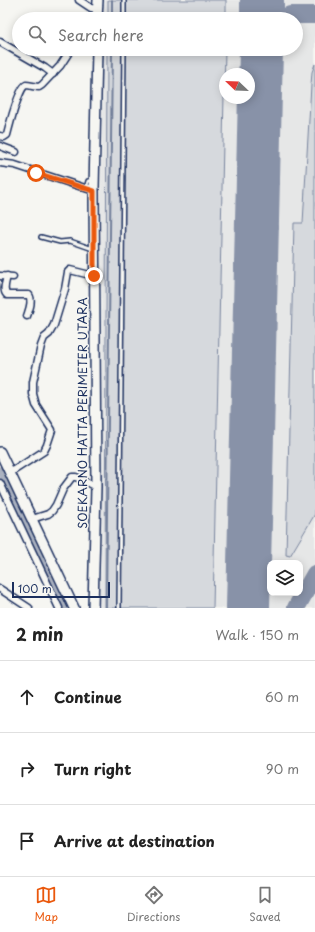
<!DOCTYPE html>
<html lang="en">
<head>
<meta charset="utf-8">
<style>
	body { margin:0; font-family:"Playpen Sans",sans-serif; background:#f6f6f6; color:#222 }
	.controls { position:absolute; right:12px; bottom:12px; display:grid; overflow:hidden; border-radius:8px; box-shadow:0 2px 10px #0003 }
	.controls button { width:36px; height:36px; display:grid; place-items:center; padding:0; border:0; border-bottom:1px solid #e0e0e0; background:#fff; color:#222; font:20px sans-serif }
	.compass { position:absolute; left:219px; top:68px; width:36px; height:36px; border-radius:50%; background:#fff; box-shadow:0 2px 10px #0003; rotate:293deg }
	.scale { position:absolute; left:12px; bottom:10px; width:98px; box-sizing:border-box; padding-left:4px; border:2px solid #1b2f5e; border-top:0; font-size:11px; line-height:14px; white-space:nowrap; color:#1b2f5e; -webkit-text-stroke:3px #f6f6f2; paint-order:stroke }
	.stop { position:absolute; width:12px; height:12px; margin:-9px; border:3px solid #ea580c; border-radius:50%; background:#fff }
	.stop.end { background:#ea580c; border-color:#fff; box-shadow:0 1px 4px #0008 }
	.list { margin:0; padding:0; list-style:none }
	h2 { display:flex; justify-content:space-between; align-items:center; height:52px; margin:0; padding:0 16px; font-size:17px }
	h2 small { font-size:13px; font-weight:400; color:#767676 }
	.list li { display:grid; grid-template-columns:26px 1fr auto; gap:12px; align-items:center; box-sizing:border-box; height:72px; padding:0 16px; border-top:1px solid #e0e0e0 }
	.list b { display:block; font-size:15px; white-space:nowrap }
	.list em { font-size:13px; font-style:normal; color:#767676 }
	.icon { flex:none; width:22px; height:22px; fill:none; stroke:currentColor; stroke-width:2; stroke-linecap:round; stroke-linejoin:round }
	.map { position:relative; flex:none; width:315px; height:608px; overflow:hidden }
	.search { position:absolute; background:#fff; box-shadow:0 2px 10px #0003; left:12px; right:12px; top:12px; height:44px; display:flex; align-items:center; gap:10px; box-sizing:border-box; padding:0 14px; border-radius:22px; color:#767676; font-size:15px }
	.sheet { height:268px; background:#fff }
	nav { display:flex; justify-content:space-around; align-items:center; box-sizing:border-box; height:56px; border-top:1px solid #e0e0e0; background:#fff; font-size:11px; color:#767676 }
	nav a { display:grid; justify-items:center; gap:2px }
	nav .on { color:#ea580c }
	.map>svg:first-child { display:block }
	.built { fill:#e6e7e7; fill-rule:evenodd }
	.green { fill:#d6d9dd; stroke:#78849e }
	.lines { fill:none; stroke-linecap:round; stroke-linejoin:round }
	.stream { stroke:#717e99; stroke-width:2 }
	.canal { stroke:#abb2c0; stroke-width:7 }
	.taxiway { stroke:#8892a8; stroke-width:18 }
	.runway { stroke:#8892a8; stroke-width:44 }
	.lane-casing { stroke:#1b2f5e; stroke-width:6 }
	.street-casing { stroke:#1b2f5e; stroke-width:9 }
	.secondary-casing { stroke:#1b2f5e; stroke-width:12 }
	.lane { stroke:#f6f6f2; stroke-width:3 }
	.street { stroke:#f6f6f2; stroke-width:6 }
	.secondary { stroke:#f6f6f2; stroke-width:9 }
	.route { stroke:#ea580c; stroke-width:5 }
	.labels { text-anchor:middle; stroke-width:3; stroke-linejoin:round; paint-order:stroke }
	.street-label { font-size:12px; fill:#1b2f5e; stroke:#f6f6f2 }
</style>
</head>
<body>
<div class="map">
<svg width="315" height="608" viewBox="0 0 315 608">
	<rect width="100%" height="100%" fill="#f6f6f2"/>
	<filter id="ink" filterUnits="userSpaceOnUse"><feTurbulence type="fractalNoise" baseFrequency=".025" numOctaves="2"/><feDisplacementMap in="SourceGraphic" scale="8" xChannelSelector="R" yChannelSelector="G"/><feConvolveMatrix kernelMatrix="1 2 1 2 8 2 1 2 1" color-interpolation-filters="sRGB"/></filter>
	<g filter="url(#ink)">
		<path class="built" d="M104 0H315V608H99L101 560 102 430 101 195 103 49H296V19H103ZM225 74H249V98H225ZM270 563H300V593H270Z"/>
		<g class="green">
			<rect x="108" y="0" width="118" height="19"/>
			<path d="M107 49H225L213 608H105Z"/>
			<path d="M315 64V514L290 556 286 555 294 223H303L311 85 312 72Z"/>
		</g>
		<g class="lines">
			<g class="stream">
				<path d="M112 19V0"/>
				<path d="M106 608 112 49"/>
			</g>
			<path class="canal" d="M0 470 64 608"/>
			<g class="taxiway">
				<path d="M280 19 290 15H315"/>
				<path d="M261 61 262 49"/>
				<path d="M296 608 315 574"/>
			</g>
			<g class="runway">
				<path d="M262 19V1"/>
				<path d="M248 608 261 49"/>
			</g>
			<g class="lane-casing">
				<g id="lane">
					<path d="M124 19V0"/>
					<path d="M90 187 87 185 88 181H92"/>
					<path d="M41 237 60 242 70 241 93 249"/>
					<path d="M119 608 124 49"/>
				</g>
			</g>
			<g class="street-casing">
				<g id="street">
					<path d="M79 0 91 8 98 9"/>
					<path d="M0 42 45 68 53 74"/>
					<path d="M0 136 4 137 7 135C9 127 19 87 26 85 30 85 35 87 39 87L42 85 60 66 71 49"/>
					<path d="M0 146 16 152"/>
					<path d="M0 163 15 165 94 191"/>
					<path d="M0 276 13 277"/>
					<path d="M7 276C6 282 2 290 7 295H29C33 301 29 310 27 316"/>
					<path d="M10 473 44 451 47 445 52 430 36 405 33 394V382L41 346 44 338 49 334 54 325 65 289 68 272 70 270 94 276"/>
					<path d="M0 483 59 608"/>
					<path d="M32 519 48 514 52 511 56 505 63 489 72 477H76L96 487"/>
					<path d="M0 589 29 608"/>
				</g>
			</g>
			<g class="secondary-casing">
				<g id="secondary">
					<path d="M97 19 98 0"/>
					<path d="M0 452 74 608"/>
					<path d="M93 608 96 487 94 189 97 49"/>
				</g>
			</g>
			<use href="#lane" class="lane"/>
			<use href="#street" class="street"/>
			<use href="#secondary" class="secondary"/>
		</g>
	</g>
	<g class="lines" filter="url(#ink)">
		<path class="route" d="M36 173 94 191V276"/>
	</g>
	<g class="labels">
		<g class="street-label">
			<text transform="translate(83 413) rotate(-90)" y="4">SOEKARNO HATTA PERIMETER UTARA</text>
		</g>
	</g>
</svg>
<div class="controls">
<button><svg class="icon" aria-label="layers" viewBox="0 0 24 24"><path d="M12 4l9 5-9 5-9-5zM3 14l9 5 9-5"/></svg></button>
</div>
<svg class="compass" viewBox="-18 -18 36 36"><path d="M0-13l5 13h-10z" fill="#e53935"/><path d="M0 13l5-13h-10z" fill="#767676"/></svg>
<div class="scale">100 m</div>
<div class="stop" style="left:36px;top:173px"></div>
<div class="stop end" style="left:94px;top:276px"></div>
<div class="search"><svg class="icon" aria-label="search" viewBox="0 0 24 24"><circle cx="10" cy="10" r="6"/><path d="M15 15l6 6"/></svg>Search here</div>
</div>
<section class="sheet">
<h2>2 min<small>Walk · 150 m</small></h2>
<ul class="list">
<li><svg class="icon" aria-label="ahead" viewBox="0 0 24 24"><path d="M12 20V5M6 11l6-6 6 6"/></svg><div><b>Continue</b></div><em>60 m</em></li>
<li><svg class="icon" aria-label="right" viewBox="0 0 24 24"><path d="M7 20v-9h11M14 6l5 5-5 5"/></svg><div><b>Turn right</b></div><em>90 m</em></li>
<li><svg class="icon" aria-label="arrive" viewBox="0 0 24 24"><path d="M6 21V4h12l-3 4 3 4H6"/></svg><div><b>Arrive at destination</b></div></li>
</ul>
</section>
<nav>
<a class="on"><svg class="icon" aria-label="map" viewBox="0 0 24 24"><path d="M3 6l6-2 6 2 6-2v14l-6 2-6-2-6 2zM9 4v14M15 6v14"/></svg>Map</a>
<a><svg class="icon" aria-label="directions" viewBox="0 0 24 24"><path d="M12 3l9 9-9 9-9-9zM9 14v-3h6M13 9l2 2-2 2"/></svg>Directions</a>
<a><svg class="icon" aria-label="saved" viewBox="0 0 24 24"><path d="M7 4h10v16l-5-4-5 4z"/></svg>Saved</a>
</nav>
</body>
</html>
